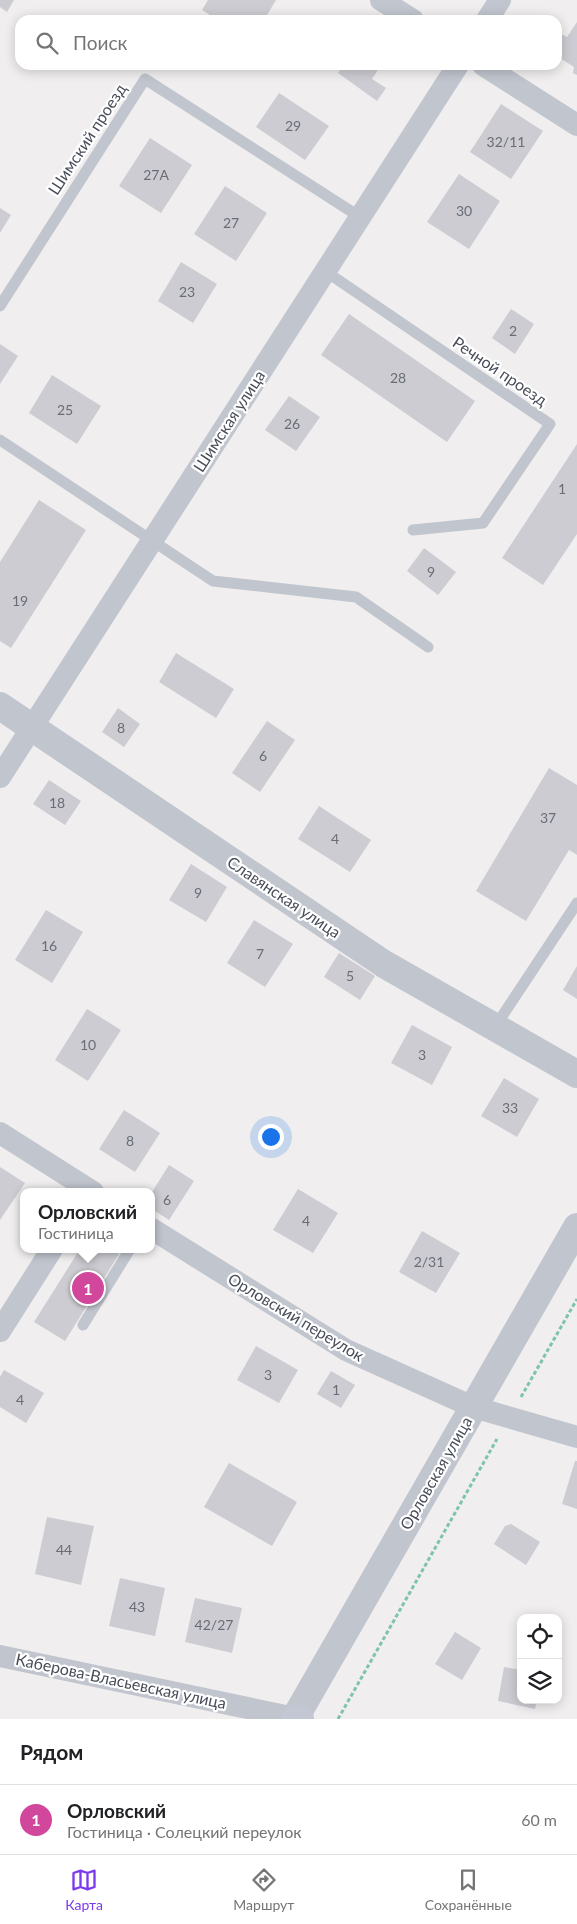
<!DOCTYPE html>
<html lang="ru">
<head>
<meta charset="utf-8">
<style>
	body { margin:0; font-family:Lato,sans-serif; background:#f2f2f2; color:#202124 }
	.controls { position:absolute; right:15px; bottom:15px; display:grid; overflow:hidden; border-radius:10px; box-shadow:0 2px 12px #0003 }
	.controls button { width:45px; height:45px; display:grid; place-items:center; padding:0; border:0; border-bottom:1px solid #e0e0e0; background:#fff; color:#202124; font:25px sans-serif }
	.you { position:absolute; left:270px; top:1136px; width:18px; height:18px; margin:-12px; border:4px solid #fff; border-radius:50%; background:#1a73e8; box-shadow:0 0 0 8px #1a73e833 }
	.badge { display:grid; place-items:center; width:32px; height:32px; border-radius:50%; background:#7c3aed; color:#fff; font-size:16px; font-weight:700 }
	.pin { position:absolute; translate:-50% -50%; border:2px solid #fff; box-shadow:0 1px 5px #0006 }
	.popup { position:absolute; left:20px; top:1188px; width:135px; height:65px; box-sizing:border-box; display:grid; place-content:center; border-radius:10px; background:#fff; filter:drop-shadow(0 1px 4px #0005); font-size:16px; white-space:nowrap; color:#757577 }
	.popup b { font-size:19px; color:#202124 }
	.popup::after { content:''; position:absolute; left:50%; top:100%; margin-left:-10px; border:10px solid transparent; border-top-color:#fff }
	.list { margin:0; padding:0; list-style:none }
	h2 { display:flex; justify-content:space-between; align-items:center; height:65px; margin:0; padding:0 20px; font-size:21px }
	h2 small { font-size:16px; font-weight:400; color:#757577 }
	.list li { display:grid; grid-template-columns:32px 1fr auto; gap:15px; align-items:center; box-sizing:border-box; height:70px; padding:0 20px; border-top:1px solid #e0e0e0 }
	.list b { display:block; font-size:19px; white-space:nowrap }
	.list p { margin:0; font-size:16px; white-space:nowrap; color:#757577 }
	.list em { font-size:16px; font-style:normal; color:#757577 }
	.icon { flex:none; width:28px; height:28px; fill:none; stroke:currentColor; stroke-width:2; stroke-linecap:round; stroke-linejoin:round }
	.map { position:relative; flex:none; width:577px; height:1719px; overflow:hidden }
	.search { position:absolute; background:#fff; box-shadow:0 2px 12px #0003; left:15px; right:15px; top:15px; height:55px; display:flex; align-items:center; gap:12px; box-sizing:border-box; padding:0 18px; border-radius:15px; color:#757577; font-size:19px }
	.sheet { height:135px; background:#fff }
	nav { display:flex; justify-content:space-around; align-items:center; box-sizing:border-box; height:70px; border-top:1px solid #e0e0e0; background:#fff; font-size:14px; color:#757577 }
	nav a { display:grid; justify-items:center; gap:2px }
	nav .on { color:#7c3aed }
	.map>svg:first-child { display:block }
	.building { fill:#ccccd2 }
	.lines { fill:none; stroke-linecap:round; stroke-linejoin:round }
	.path { stroke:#7ec2b0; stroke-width:3; stroke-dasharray:4 2.5; stroke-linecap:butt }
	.service { stroke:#c0c5ce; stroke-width:11 }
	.minor { stroke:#c0c5ce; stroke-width:22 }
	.tertiary { stroke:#c0c5ce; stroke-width:28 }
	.secondary { stroke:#c3c7d4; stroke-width:28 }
	.labels { text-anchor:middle; stroke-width:4.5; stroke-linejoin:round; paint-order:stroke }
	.number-label { font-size:14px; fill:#696d77 }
	.street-label { font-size:16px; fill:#484d59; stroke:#fff }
</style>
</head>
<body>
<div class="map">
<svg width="577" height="1719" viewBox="0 0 577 1719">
	<rect width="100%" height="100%" fill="#f0eeee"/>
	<g class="building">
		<path d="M0 0H14L7 12 0 7Z"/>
		<path d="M208 0H276L264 20H218L202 10Z"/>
		<path d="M577 22V75L573 73 574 67 557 56V41L561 34 567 37Z"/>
		<path d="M343 65H375L379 68 372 79 386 88 377 101 338 73Z"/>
		<path d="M279 93 329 126 305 160 256 127Z"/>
		<path d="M501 104 543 131 511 179 470 152Z"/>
		<path d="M150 138 192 165 161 213 119 186Z"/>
		<path d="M459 174 500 201 469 249 427 222Z"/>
		<path d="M225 186 267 213 236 261 194 234Z"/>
		<path d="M0 208 11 215 0 233Z"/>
		<path d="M181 262 217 284 193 323 158 301Z"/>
		<path d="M511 309 534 324 515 354 492 338Z"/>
		<path d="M349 314 475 401 447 442 321 355Z"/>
		<path d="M0 344 18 356 0 384Z"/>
		<path d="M52 375 101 406 77 444 29 413Z"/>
		<path d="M289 396 320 417 296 451 265 430Z"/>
		<path d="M577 444V534L543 585 502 558Z"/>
		<path d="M39 500 86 530 11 648 0 641V562Z"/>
		<path d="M424 548 456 572 438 595 407 571Z"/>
		<path d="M176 653 234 689 216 718 159 682Z"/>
		<path d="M118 708 140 724 124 747 102 732Z"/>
		<path d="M267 721 295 740 260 792 232 773Z"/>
		<path d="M549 768 577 785V855L569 850 526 921 476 891Z"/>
		<path d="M49 780 81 801 65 825 33 804Z"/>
		<path d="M319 806 371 840 350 872 298 839Z"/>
		<path d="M191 864 227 887 206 922 169 900Z"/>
		<path d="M46 910 83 932 52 983 15 960Z"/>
		<path d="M254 920 293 944 265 987 227 963Z"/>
		<path d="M339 953 375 976 360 1000 324 977Z"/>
		<path d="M577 966V999L563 990Z"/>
		<path d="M87 1009 121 1030 88 1081 55 1060Z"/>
		<path d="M412 1025 452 1047 432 1085 391 1063Z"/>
		<path d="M504 1078 539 1099 517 1137 481 1116Z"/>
		<path d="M124 1110 160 1133 135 1172 99 1149Z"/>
		<path d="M169 1165 194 1181 169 1220 152 1209V1192Z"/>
		<path d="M0 1167 25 1183 0 1220Z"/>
		<path d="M298 1189 338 1213 313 1253 273 1230Z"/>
		<path d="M422 1231 460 1253 436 1293 399 1272Z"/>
		<path d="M80 1249H111L119 1254 65 1341 34 1322Z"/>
		<path d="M256 1346 298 1370 279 1403 237 1380Z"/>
		<path d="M4 1370 44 1393 26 1423 0 1407V1377Z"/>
		<path d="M331 1371 355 1385 341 1408 317 1394Z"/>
		<path d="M575 1461H577V1509L562 1504Z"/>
		<path d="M229 1463 297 1502 272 1546 204 1507Z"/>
		<path d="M47 1517 94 1526 81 1585 35 1574Z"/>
		<path d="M511 1524 540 1542 526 1565 494 1544 505 1526Z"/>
		<path d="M120 1578 165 1588 155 1636 109 1626Z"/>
		<path d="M195 1598 242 1608 232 1653 185 1642Z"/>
		<path d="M455 1632 481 1648 462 1680 435 1664Z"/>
		<path d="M504 1667 521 1670V1700H537L535 1709 498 1701Z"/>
	</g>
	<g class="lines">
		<g class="path">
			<path d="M521 1397 577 1299"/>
			<path d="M338 1719 497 1439"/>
		</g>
		<g class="service">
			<path d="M325 271 550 424 483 523 413 530"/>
			<path d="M0 306 145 79 360 217"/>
			<path d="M0 440 213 581 356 597 428 647"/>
			<path d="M495 1027 577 903"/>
			<path d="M83 1325 130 1249"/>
		</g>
		<g class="minor">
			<path d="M381 0 413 20"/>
			<path d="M487 20 500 0"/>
			<path d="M483 65 577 125"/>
			<path d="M0 777 458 65"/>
			<path d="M0 1133 93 1192"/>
			<path d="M152 1229 346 1350 473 1407 577 1437"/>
			<path d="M0 1331 52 1249"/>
			<path d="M0 1656 295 1718"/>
		</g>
		<g class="tertiary">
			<path d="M0 706 384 964 577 1074"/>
			<path d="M295 1718 577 1227"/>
		</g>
		<path class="secondary" d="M295 1719H300"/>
	</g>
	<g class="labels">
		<g class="number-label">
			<text x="293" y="131">29</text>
			<text x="506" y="147">32/11</text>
			<text x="156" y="180">27А</text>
			<text x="464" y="216">30</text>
			<text x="231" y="228">27</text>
			<text x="187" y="297">23</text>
			<text x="513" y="336">2</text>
			<text x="398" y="383">28</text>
			<text x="65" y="415">25</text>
			<text x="292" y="429">26</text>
			<text x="562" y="494">1</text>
			<text x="431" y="577">9</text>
			<text x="20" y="606">19</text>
			<text x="121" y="733">8</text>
			<text x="263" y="761">6</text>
			<text x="57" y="808">18</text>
			<text x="548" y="823">37</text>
			<text x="335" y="844">4</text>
			<text x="198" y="898">9</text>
			<text x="49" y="951">16</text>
			<text x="260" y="959">7</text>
			<text x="350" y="981">5</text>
			<text x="88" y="1050">10</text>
			<text x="422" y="1060">3</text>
			<text x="510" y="1113">33</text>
			<text x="130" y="1146">8</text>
			<text x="167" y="1205">6</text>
			<text x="306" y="1226">4</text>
			<text x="429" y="1267">2/31</text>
			<text x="268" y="1380">3</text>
			<text x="336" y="1395">1</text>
			<text x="20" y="1405">4</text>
			<text x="64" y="1555">44</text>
			<text x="137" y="1612">43</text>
			<text x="214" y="1630">42/27</text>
		</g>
		<g class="street-label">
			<text transform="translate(87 139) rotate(-57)" y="6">Шимский проезд</text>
			<text transform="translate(500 371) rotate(34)" y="6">Речной проезд</text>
			<text transform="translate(229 421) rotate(-57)" y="6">Шимская улица</text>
			<text transform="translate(284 897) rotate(34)" y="6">Славянская улица</text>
			<text transform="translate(296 1317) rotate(31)" y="6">Орловский переулок</text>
			<text transform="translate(436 1473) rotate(-60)" y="6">Орловская улица</text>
			<text transform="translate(121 1681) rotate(12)" y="6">Каберова-Власьевская улица</text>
		</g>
	</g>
</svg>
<div class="controls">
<button><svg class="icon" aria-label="locate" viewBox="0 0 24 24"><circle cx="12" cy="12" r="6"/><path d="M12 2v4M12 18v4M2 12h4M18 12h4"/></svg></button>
<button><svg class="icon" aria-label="layers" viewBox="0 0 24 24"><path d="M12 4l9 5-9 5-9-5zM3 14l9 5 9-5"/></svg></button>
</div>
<div class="you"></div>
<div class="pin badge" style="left:88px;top:1288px;background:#d1479c">1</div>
<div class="popup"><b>Орловский</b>Гостиница</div>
<div class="search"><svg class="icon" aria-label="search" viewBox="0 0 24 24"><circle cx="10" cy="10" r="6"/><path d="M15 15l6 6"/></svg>Поиск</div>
</div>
<section class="sheet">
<h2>Рядом<small></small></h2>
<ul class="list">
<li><span class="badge" style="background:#d1479c">1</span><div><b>Орловский</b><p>Гостиница · Солецкий переулок</p></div><em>60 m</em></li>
</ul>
</section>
<nav>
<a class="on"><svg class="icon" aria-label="map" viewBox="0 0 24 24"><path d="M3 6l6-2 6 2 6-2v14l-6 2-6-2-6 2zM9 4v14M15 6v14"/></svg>Карта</a>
<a><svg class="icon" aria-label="directions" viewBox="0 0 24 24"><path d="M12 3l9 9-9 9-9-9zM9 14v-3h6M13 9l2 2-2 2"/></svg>Маршрут</a>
<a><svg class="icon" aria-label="saved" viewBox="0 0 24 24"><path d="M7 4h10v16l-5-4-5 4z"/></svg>Сохранённые</a>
</nav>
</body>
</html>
